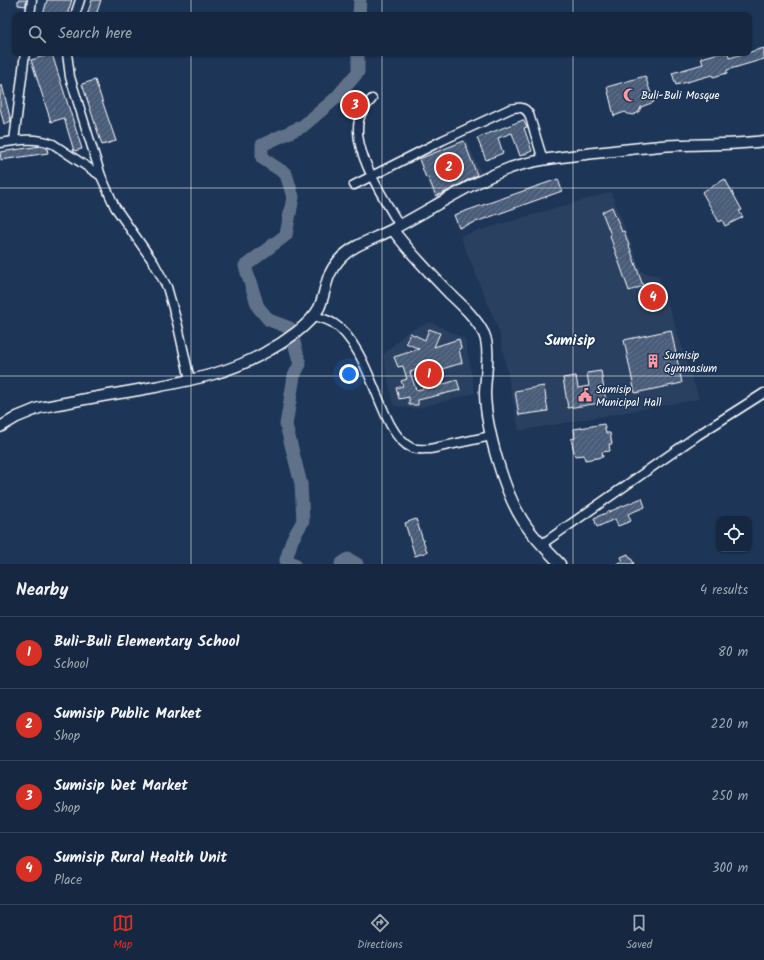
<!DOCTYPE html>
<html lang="en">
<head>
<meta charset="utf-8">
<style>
	body { margin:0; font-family:Kalam,sans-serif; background:#1f3048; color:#f1f3f6 }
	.controls { position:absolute; right:12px; bottom:12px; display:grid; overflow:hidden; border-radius:8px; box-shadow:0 1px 3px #0004 }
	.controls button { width:36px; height:36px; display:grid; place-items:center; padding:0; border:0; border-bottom:1px solid #35445a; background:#162841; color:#f1f3f6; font:20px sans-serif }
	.you { position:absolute; left:349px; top:374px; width:14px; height:14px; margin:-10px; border:3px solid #fff; border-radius:50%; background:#1a73e8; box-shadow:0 0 0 6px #1a73e833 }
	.badge { display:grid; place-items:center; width:26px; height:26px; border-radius:50%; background:#d93025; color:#fff; font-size:13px; font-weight:700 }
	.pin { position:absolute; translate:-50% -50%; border:2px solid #fff; box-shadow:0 1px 4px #0006 }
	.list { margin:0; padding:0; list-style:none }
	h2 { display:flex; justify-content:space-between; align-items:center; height:52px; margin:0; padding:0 16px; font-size:17px }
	h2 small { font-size:13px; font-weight:400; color:#9ea6b1 }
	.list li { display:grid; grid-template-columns:26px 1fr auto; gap:12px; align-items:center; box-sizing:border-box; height:72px; padding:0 16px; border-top:1px solid #35445a }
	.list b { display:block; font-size:15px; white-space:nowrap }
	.list p { margin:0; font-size:13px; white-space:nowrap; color:#9ea6b1 }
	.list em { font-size:13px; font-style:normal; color:#9ea6b1 }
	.icon { flex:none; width:22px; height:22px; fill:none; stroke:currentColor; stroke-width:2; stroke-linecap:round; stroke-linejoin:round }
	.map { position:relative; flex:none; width:764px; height:564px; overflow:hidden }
	.search { position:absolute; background:#162841; box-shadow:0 1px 3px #0004; left:12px; right:12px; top:12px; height:44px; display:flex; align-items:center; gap:10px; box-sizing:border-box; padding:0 14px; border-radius:8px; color:#9ea6b1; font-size:15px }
	.sheet { height:340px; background:#162841 }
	nav { display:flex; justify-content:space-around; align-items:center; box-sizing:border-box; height:56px; border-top:1px solid #35445a; background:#162841; font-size:11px; color:#9ea6b1 }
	nav a { display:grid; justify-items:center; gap:2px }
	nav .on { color:#d93025 }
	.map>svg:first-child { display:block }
	.built { fill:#2a4161 }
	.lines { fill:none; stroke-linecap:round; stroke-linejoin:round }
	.river { stroke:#617289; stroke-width:13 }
	.building { fill:url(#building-hatch); stroke:#fff }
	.minor-casing { stroke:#fff; stroke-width:11 }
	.tertiary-casing { stroke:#fff; stroke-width:13 }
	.minor { stroke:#1d3557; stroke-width:8 }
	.tertiary { stroke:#1d3557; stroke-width:10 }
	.grid { fill:none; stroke:#fff; stroke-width:1; stroke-opacity:0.55 }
	.labels { text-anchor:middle; stroke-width:3; stroke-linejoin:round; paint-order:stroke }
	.poi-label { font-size:11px; fill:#fff; stroke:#1d3557; text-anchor:start }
	.district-label { font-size:15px; font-weight:bold; fill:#fff; stroke:#1d3557 }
</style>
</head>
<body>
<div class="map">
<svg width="764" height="564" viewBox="0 0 764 564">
	<defs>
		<pattern id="building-hatch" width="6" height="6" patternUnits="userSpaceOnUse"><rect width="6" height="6" fill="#4a5d79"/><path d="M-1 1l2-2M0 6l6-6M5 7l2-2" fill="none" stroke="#65758d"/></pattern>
	</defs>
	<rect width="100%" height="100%" fill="#1d3557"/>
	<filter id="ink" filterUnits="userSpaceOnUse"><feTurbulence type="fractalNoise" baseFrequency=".025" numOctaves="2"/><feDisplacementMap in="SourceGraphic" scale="8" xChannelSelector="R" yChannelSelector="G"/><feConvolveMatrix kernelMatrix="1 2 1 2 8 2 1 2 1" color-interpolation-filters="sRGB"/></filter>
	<g filter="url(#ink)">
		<g class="built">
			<path d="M466 139 483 177 435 199 416 157Z"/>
			<path d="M611 192 642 272 659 276 699 399 519 431 499 331 460 236Z"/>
			<path d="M431 322 465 339 475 393 414 409 393 405 383 355 408 331Z"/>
		</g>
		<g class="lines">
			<g class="river">
				<path d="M359 15 360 0"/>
				<path d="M294 564 286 560 292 540 303 521 301 484 286 425 294 376 300 364 290 328 269 320 258 307 245 266 286 235 293 197 286 174 262 158V145L303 126 336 98 358 72V53"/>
				<path d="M341 564 348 559 357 564"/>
			</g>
		</g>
		<g class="building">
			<path d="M18 0H26V6L18 5Z"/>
			<path d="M47 0H72L67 15H43Z"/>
			<path d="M92 0H101L96 15H87Z"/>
			<path d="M764 48V59L727 70V73L713 77 712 75 676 85 672 73 703 64 701 58 719 53H728L729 58Z"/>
			<path d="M52 54 82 149 74 151 64 118 51 122 31 60Z"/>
			<path d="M645 76 654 102 641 107 639 112 633 115 628 114 625 112 614 116 607 87Z"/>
			<path d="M95 80 116 141 102 145 82 84Z"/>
			<path d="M2 85 11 121 4 124 0 108V86Z"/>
			<path d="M357 92 366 98 352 117 343 111Z"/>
			<path d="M523 120 527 127 524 128 532 151 520 156 512 133 498 138 503 153 486 160 477 138Z"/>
			<path d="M464 141 477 175 448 191 436 196 428 177 426 178 419 159Z"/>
			<path d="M41 146 47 148 48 153 1 160 0 152Z"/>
			<path d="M558 179 562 191 459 228 454 215Z"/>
			<path d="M725 179 742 210 739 211 743 217 725 226 722 220 719 222 702 192Z"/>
			<path d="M612 207 622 232 624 231 643 286 629 291 610 236 611 235 602 212Z"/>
			<path d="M658 288 662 304 649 307 645 291Z"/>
			<path d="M429 329 440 333 434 347 459 339 461 348 459 349 462 363 422 375 421 368 410 372 416 390 438 386 457 380 460 390 418 400V405H409V397L399 399 396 388 403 386 401 381 407 379 403 366 398 367 394 357 419 349 406 343 410 333 425 340Z"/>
			<path d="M671 330 682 383 635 393 624 340Z"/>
			<path d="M601 371 606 402 568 408 563 378 576 376 578 388 589 386 587 373Z"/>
			<path d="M544 386 548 411 519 415 515 391Z"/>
			<path d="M604 424 606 433H610L612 444H609L610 451 602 452 603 457 585 460 584 455 575 456 571 439 575 438 574 429Z"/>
			<path d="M642 498 645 507 628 514 631 521 618 526 615 519 597 527 594 518Z"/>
			<path d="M416 519 427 552 415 556 405 523Z"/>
			<path d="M628 554 630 558H631L634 564H616L623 561 621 557Z"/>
		</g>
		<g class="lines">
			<g class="minor-casing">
				<g id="minor">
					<path d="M30 15 32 0"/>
					<path d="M75 15 80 0"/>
					<path d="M67 53 70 77 101 176 115 207 154 263 167 287 178 326 190 380"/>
					<path d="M372 99C367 105 362 110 360 117 349 147 385 200 400 226"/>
					<path d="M14 141 25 53"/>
					<path d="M0 143C18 140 36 137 53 144L101 176"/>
					<path d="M354 185 443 140 510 109C518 107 524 106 529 114L543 160"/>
					<path d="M313 316C321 318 327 319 333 323 362 341 375 397 391 426 396 435 402 444 412 448 418 450 424 449 430 449L491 436"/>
					<path d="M542 544 698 435 764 393"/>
				</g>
			</g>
			<g class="tertiary-casing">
				<g id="tertiary">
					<path d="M393 230C410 253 429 272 449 293 462 305 476 318 484 334 491 350 485 377 485 394 486 429 504 492 523 521 533 537 547 550 560 564"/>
					<path d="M0 427 17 417 39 408C77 400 116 394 155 387 193 380 232 372 266 352 283 343 310 325 319 308 327 290 324 277 339 260 354 243 376 239 395 228 433 208 470 183 510 168 534 160 561 157 586 154 617 151 648 146 679 145 707 144 736 145 764 141"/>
				</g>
			</g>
			<use href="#minor" class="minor"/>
			<use href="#tertiary" class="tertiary"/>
		</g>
	</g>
	<path class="grid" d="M191 0V15M382 0V15M573 0V15M191 53V564M382 53V564M573 53V564M0 188H764M0 376H764"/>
	<defs>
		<g id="mosque-bare" transform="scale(1.08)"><path d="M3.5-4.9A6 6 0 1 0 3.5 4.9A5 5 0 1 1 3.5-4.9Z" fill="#ff9aa2" stroke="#1d3557" stroke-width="2.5" paint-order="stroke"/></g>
		<g id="building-bare" transform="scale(1.08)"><path d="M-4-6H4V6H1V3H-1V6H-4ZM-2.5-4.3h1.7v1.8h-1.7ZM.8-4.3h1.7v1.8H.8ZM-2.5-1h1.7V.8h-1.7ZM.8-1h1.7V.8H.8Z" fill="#ff9aa2" stroke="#1d3557" stroke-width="2.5" paint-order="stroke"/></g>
		<g id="civic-bare" transform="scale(1.08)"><path d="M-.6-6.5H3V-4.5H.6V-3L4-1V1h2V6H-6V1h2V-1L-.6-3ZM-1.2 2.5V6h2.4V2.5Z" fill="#ff9aa2" stroke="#1d3557" stroke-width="2.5" paint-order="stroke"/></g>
	</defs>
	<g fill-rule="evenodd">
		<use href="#mosque-bare" x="630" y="95"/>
		<use href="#building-bare" x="653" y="361"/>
		<use href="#civic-bare" x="585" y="395"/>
	</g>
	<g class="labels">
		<g class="poi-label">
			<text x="641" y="99">Buli-Buli Mosque</text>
			<text x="664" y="359">Sumisip<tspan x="664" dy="13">Gymnasium</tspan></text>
			<text x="596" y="393">Sumisip<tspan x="596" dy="13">Municipal Hall</tspan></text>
		</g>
		<g class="district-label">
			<text x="570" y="345">Sumisip</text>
		</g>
	</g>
</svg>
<div class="controls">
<button><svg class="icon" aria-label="locate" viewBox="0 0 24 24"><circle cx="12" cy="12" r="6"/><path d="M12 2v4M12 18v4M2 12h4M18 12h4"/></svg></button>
</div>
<div class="you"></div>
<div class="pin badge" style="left:429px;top:374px">1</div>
<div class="pin badge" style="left:449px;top:167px">2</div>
<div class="pin badge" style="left:355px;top:105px">3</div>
<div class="pin badge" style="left:653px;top:297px">4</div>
<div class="search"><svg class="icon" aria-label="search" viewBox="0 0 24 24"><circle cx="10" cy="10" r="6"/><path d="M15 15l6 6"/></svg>Search here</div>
</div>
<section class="sheet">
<h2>Nearby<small>4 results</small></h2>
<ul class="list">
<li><span class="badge">1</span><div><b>Buli-Buli Elementary School</b><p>School</p></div><em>80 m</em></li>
<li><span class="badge">2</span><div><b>Sumisip Public Market</b><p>Shop</p></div><em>220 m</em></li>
<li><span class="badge">3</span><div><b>Sumisip Wet Market</b><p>Shop</p></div><em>250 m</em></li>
<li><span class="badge">4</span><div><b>Sumisip Rural Health Unit</b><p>Place</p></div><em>300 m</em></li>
</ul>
</section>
<nav>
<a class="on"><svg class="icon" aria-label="map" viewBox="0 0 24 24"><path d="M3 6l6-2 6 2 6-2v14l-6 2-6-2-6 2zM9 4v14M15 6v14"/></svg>Map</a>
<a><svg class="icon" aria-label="directions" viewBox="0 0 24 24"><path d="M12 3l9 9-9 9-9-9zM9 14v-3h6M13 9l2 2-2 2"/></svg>Directions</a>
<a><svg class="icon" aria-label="saved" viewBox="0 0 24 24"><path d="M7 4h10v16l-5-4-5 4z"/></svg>Saved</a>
</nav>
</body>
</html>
